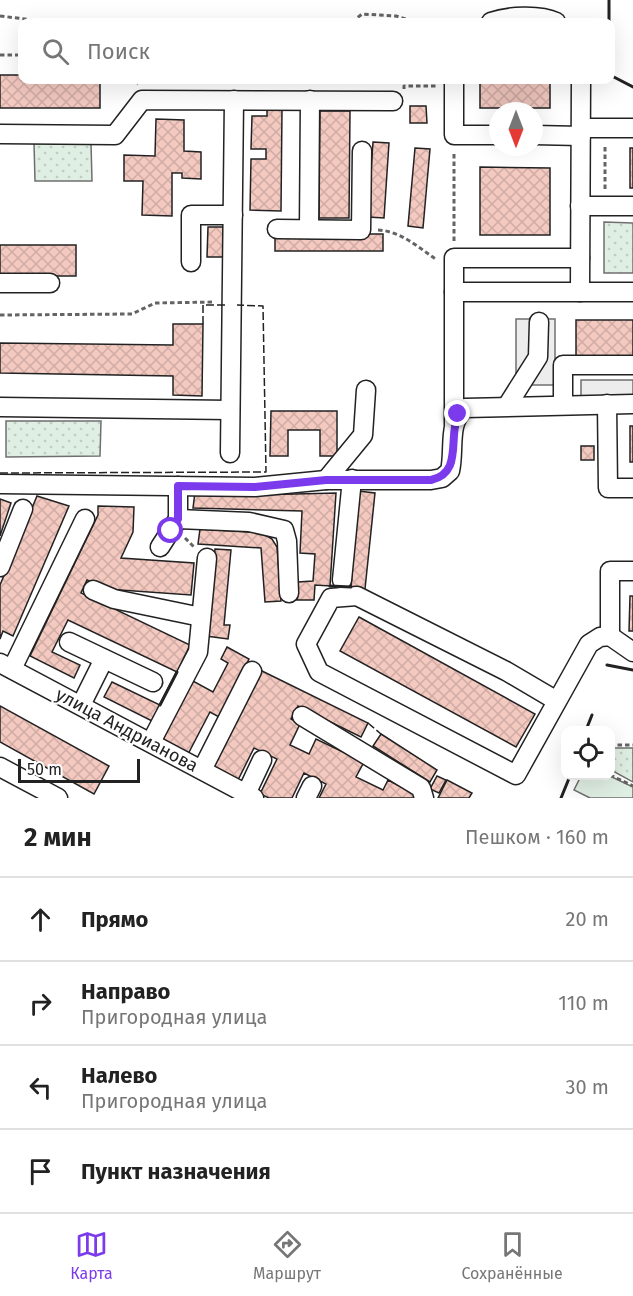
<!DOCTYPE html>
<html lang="ru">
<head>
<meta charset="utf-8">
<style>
	body { margin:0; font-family:"Fira Sans",sans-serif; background:#f2f2f2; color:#222 }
	.controls { position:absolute; right:18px; bottom:18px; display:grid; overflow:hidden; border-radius:12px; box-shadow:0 6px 24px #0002 }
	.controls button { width:54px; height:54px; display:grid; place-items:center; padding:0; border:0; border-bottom:2px solid #e0e0e0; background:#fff; color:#222; font:30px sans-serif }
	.compass { position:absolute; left:489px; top:102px; width:54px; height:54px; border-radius:50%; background:#fff; box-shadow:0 6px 24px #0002; rotate:180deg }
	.scale { position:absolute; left:18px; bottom:15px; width:122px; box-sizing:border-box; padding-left:6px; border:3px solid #222; border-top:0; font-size:16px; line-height:21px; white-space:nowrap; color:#222; -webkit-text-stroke:4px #fff; paint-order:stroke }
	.stop { position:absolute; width:18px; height:18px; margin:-14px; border:4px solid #7c3aed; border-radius:50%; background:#fff }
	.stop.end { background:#7c3aed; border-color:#fff; box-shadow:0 2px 6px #0008 }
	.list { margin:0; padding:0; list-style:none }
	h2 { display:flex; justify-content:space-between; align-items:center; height:78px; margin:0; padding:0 24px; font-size:26px }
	h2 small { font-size:20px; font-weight:400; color:#767676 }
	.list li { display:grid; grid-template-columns:39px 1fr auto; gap:18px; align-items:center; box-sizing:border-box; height:84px; padding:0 24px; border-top:2px solid #e0e0e0 }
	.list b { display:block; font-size:22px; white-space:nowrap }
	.list p { margin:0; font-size:20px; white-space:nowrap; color:#767676 }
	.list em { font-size:20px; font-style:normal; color:#767676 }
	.icon { flex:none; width:33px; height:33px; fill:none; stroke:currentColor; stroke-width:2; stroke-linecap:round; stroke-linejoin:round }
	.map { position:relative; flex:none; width:633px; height:798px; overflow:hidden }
	.search { position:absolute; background:#fff; box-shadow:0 6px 24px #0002; left:18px; right:18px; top:18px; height:66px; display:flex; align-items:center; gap:15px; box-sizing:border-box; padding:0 21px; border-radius:12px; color:#767676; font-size:22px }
	.sheet { height:414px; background:#fff }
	nav { display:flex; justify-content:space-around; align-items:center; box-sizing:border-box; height:84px; border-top:2px solid #e0e0e0; background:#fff; font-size:16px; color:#767676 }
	nav a { display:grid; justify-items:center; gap:3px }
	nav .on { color:#7c3aed }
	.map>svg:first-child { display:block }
	.green { fill:url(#green-dots); stroke:#6f6f6f; stroke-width:1.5 }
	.pitch { fill:#e0efe3; stroke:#6f6f6f; stroke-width:1.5 }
	.parking { fill:#ededed; stroke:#6f6f6f; stroke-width:1.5 }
	.building { fill:url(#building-cross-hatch); stroke:#222; stroke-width:1.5 }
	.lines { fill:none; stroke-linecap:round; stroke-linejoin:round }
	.minor-casing { stroke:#222; stroke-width:21 }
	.path { stroke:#646464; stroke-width:3; stroke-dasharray:4.5 3; stroke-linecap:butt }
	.minor { stroke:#fff; stroke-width:18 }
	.fence { stroke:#222; stroke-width:1.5; stroke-dasharray:8 3; stroke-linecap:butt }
	.wall { stroke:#222; stroke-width:3 }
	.route { stroke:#7c3aed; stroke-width:8 }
	.labels { text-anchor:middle; stroke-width:4.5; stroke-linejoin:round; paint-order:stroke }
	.street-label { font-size:18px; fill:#222; stroke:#fff }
</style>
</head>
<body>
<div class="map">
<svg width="633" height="798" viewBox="0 0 633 798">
	<defs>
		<pattern id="green-dots" width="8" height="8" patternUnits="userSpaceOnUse" patternTransform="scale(1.5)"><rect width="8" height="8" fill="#e0efe3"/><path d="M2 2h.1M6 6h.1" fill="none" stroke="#c0cdc2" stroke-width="1.8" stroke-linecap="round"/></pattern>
		<pattern id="building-cross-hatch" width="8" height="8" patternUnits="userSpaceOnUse" patternTransform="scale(1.5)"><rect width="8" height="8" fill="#f3c9c0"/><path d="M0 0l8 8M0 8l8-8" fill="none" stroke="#d0aca5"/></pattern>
	</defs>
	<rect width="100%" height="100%" fill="#fff"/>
	<g class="green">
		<path d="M34 143H91L92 181H35Z"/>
		<path d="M604 222 633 223V273H604Z"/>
		<path d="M6 421H101L100 456 6 457Z"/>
		<path d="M611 748H633V782L611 770Z"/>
	</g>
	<path class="pitch" d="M581 776H610L633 787V798H590L574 790Z"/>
	<g class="parking">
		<rect x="516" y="319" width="39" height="66"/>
		<rect x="581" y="380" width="52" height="16"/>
	</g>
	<g class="building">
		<path d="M0 75H22V80H100V108H0Z"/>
		<rect x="480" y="80" width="70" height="28"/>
		<path d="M410 106H426L427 123H410Z"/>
		<path d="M267 109H282L281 211 250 210 251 159H266V149H251L252 116H267Z"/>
		<path d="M320 111H350L349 218H319Z"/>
		<path d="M156 119 184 120V151L201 152V179L182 178V173H172V216L142 215 143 181H124V155L155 156Z"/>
		<path d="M373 142 389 143 384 218 368 217Z"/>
		<path d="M415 148 430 149 423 228 408 226Z"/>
		<rect x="630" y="148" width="3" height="40"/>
		<path d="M480 167 550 168V235H480Z"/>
		<path d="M208 227H224V257H207Z"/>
		<rect x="275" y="234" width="108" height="17"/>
		<rect x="0" y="245" width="76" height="31"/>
		<rect x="576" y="320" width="57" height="37"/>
		<path d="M173 324H203L202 396 173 395V376L0 373V343L173 345Z"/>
		<path d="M271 411H337V456H320V430H288V456H270Z"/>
		<rect x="630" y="426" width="3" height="36"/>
		<rect x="581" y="446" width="13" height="14"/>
		<path d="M358 491 375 493 365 589 351 587Z"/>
		<path d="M195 492 254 495 336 493 330 586 315 585 314 600H297L298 582 313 581 315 554 300 553 302 511 193 508Z"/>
		<path d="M37 496 69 506 13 636 3 631 0 639V585Z"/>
		<path d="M0 499 11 503 0 536Z"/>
		<path d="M98 506 134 507 133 532 121 558 194 563 191 595 106 589 87 580 81 593 190 645 177 672 68 620 52 652 80 665 74 678 30 656 98 515Z"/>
		<path d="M200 529 262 533 272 539 277 547 281 601 265 602 261 548 198 544Z"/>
		<path d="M215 549 231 550 224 625H230L228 639 206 636Z"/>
		<path d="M630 596H633V631H629Z"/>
		<path d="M359 617 535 714 516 747 340 651Z"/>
		<path d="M227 647 249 659 219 717 210 712 187 756 161 743 193 681 213 692 228 663 221 659Z"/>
		<path d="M260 670 368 723 361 737 298 706 291 719 300 724 290 745 309 754 316 739 364 762 356 777 383 790 388 780 417 795 415 798H319L326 784 304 773 292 798H269L260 794 277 759 254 748 237 782 211 770Z"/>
		<path d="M112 682 160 705 152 721 104 697Z"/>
		<path d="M0 706 109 766 94 794 0 742Z"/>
		<path d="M381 734 437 770 430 782 373 746Z"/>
		<path d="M437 776 446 780 439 793 430 789Z"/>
		<path d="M447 780 472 793 469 798H438Z"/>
	</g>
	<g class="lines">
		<g class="minor-casing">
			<g id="minor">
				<path d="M491 22C508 16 539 14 556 22"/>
				<path d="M454 80V135H498"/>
				<path d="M581 128H633"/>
				<path d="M0 134 115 135 142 100 393 101"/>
				<path d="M534 135 581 136"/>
				<path d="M580 206H633"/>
				<path d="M277 229 361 230 362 151"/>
				<path d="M309 229 310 100"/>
				<path d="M191 262V215H233"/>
				<path d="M0 283H50"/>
				<path d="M454 292H633"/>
				<path d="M580 292 581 80"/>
				<path d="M607 404 608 488H633"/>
				<path d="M563 405V365H633"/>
				<path d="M507 406 538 357 539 322"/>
				<path d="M0 407 230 410"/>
				<path d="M454 424V258H580"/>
				<path d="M230 453 234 100"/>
				<path d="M326 480 363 435 366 390"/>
				<path d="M0 484 255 487 326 480H431L442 478 450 471C455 449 447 423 465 408L633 404"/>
				<path d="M178 519 249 522 284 530 287 541 289 593"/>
				<path d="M160 547 178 519V486"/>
				<path d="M0 567 23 509"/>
				<path d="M342 580 352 479"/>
				<path d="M93 590 114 599 201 617"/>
				<path d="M610 636V571H633"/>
				<path d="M69 642 153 682"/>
				<path d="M0 663 254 798"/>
				<path d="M12 669 85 519"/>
				<path d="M557 701 506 671 357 596 331 598 306 644 319 672 516 775 589 644 600 637 610 636 633 652"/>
				<path d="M81 705 104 659"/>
				<path d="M302 716 421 788 424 798"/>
				<path d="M151 742 198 652 207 558"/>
				<path d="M0 767 58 798"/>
				<path d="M202 770 252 671"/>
				<path d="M246 794 262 760"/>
				<path d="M306 798 312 786"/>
			</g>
		</g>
		<g class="path">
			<path d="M0 16 51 22"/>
			<path d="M352 22 362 14 396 16 416 22"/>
			<path d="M0 55H22"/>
			<path d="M131 80 138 84"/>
			<path d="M404 89V86H437"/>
			<path d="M605 189V145"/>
			<path d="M378 230C401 231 419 248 437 260"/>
			<path d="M454 241V152"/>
			<path d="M0 315 132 314 155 303 215 302"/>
			<path d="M185 538 195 548"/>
			<path d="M610 745H633"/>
			<path d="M610 775 633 786"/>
		</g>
		<use href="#minor" class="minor"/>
		<g class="fence">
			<path d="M474 22 485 19"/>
			<path d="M203 324V305H228"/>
			<path d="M0 473 266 472 263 306 237 305"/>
			<path d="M368 723 381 734"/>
		</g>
		<g class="wall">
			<path d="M609 22V0"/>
			<path d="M610 75 633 87"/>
			<path d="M330 586 351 587"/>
			<path d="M607 665 633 670"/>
			<path d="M160 705 177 672"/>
			<path d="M586 730 592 715"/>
			<path d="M561 798 570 776"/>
		</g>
	</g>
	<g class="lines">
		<path class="route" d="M171 531 178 519V486L255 487 326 480H431C463 473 448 438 458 414"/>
	</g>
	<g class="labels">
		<g class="street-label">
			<text transform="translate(127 730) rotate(28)" y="6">улица Андрианова</text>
		</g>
	</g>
</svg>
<div class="controls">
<button><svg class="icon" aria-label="locate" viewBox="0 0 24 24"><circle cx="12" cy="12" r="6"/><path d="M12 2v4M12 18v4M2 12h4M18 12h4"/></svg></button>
</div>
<svg class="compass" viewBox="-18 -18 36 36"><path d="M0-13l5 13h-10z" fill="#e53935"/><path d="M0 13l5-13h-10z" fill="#767676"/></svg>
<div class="scale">50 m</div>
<div class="stop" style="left:171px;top:531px"></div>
<div class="stop end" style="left:458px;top:414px"></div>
<div class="search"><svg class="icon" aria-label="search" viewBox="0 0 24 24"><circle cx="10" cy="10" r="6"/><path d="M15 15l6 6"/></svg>Поиск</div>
</div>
<section class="sheet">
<h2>2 мин<small>Пешком · 160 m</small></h2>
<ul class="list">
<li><svg class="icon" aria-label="ahead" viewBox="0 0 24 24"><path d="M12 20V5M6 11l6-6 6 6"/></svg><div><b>Прямо</b></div><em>20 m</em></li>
<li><svg class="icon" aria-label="right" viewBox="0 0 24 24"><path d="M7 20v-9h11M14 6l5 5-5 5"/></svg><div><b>Направо</b><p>Пригородная улица</p></div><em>110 m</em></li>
<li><svg class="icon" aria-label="left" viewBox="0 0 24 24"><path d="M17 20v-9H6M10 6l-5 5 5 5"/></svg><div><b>Налево</b><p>Пригородная улица</p></div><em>30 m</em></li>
<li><svg class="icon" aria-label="arrive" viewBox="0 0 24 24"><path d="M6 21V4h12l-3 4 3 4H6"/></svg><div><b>Пункт назначения</b></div></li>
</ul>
</section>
<nav>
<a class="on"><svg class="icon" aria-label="map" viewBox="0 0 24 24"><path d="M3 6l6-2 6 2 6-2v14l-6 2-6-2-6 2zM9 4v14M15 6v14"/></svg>Карта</a>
<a><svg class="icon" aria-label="directions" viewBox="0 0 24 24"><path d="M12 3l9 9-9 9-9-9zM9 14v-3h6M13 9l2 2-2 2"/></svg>Маршрут</a>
<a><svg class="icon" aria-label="saved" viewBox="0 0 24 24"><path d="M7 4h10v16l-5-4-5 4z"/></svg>Сохранённые</a>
</nav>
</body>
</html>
